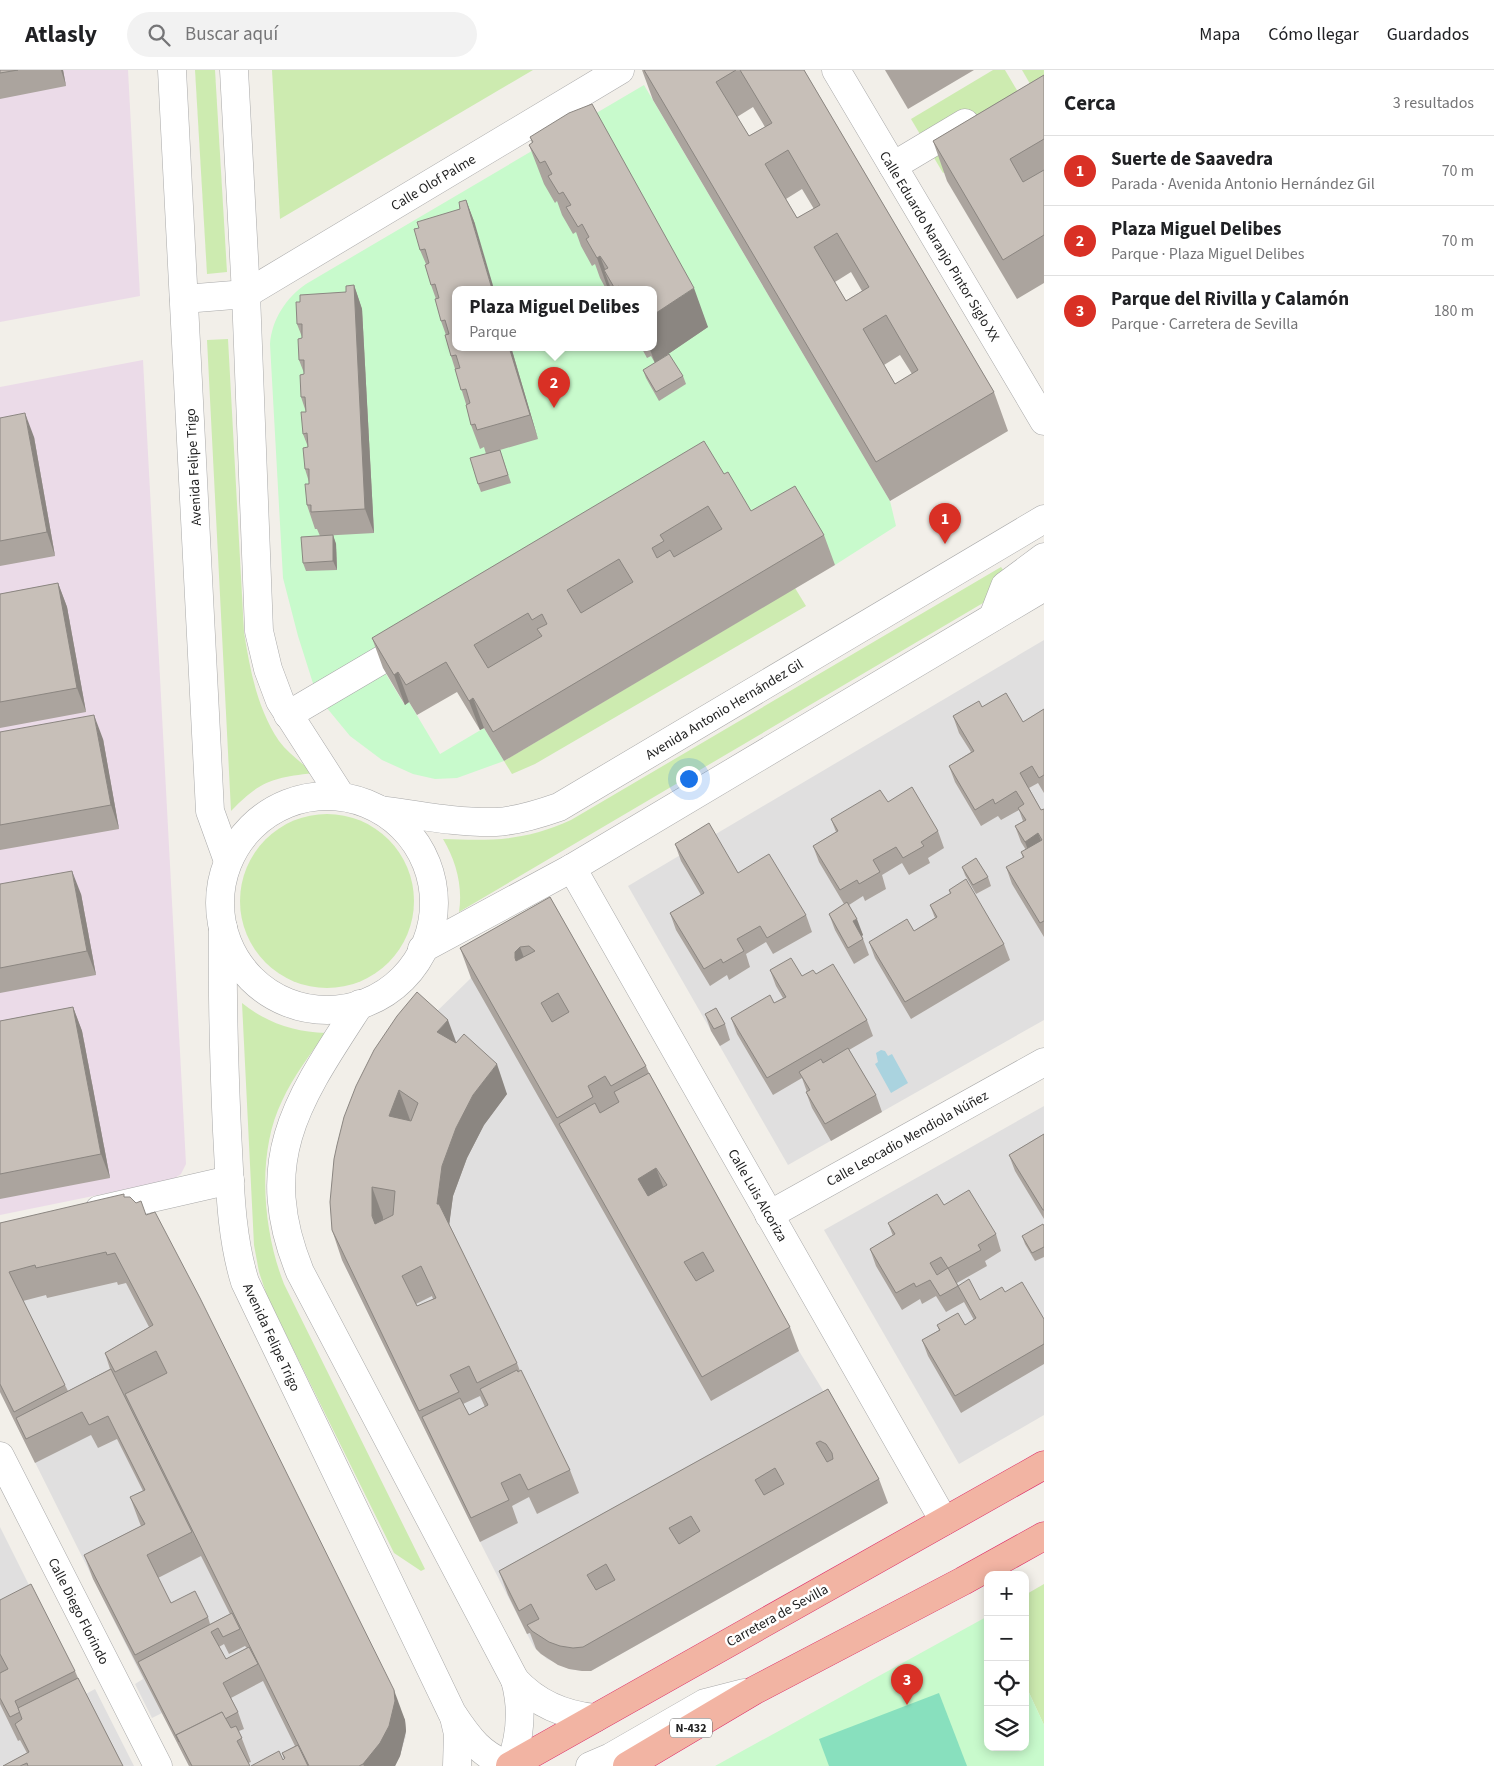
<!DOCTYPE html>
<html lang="es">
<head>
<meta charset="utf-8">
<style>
	body { margin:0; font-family:"Source Sans 3",sans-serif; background:#f2f2f2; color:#202124 }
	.controls { position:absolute; right:15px; bottom:15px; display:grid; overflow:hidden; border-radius:10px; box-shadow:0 2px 12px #0003 }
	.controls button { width:45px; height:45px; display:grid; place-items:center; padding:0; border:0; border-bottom:1px solid #e0e0e0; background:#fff; color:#202124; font:25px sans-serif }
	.you { position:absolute; left:688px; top:708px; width:18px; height:18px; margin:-12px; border:4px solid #fff; border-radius:50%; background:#1a73e8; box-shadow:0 0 0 8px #1a73e833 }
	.badge { display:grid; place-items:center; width:32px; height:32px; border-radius:50%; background:#d93025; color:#fff; font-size:16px; font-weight:700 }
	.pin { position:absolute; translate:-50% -41px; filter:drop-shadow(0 1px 2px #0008) }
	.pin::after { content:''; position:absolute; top:26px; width:18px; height:15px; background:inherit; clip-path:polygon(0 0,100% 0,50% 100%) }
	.popup { position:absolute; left:452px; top:216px; width:205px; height:65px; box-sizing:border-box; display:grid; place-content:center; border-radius:10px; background:#fff; filter:drop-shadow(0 1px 4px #0005); font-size:16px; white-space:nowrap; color:#757577 }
	.popup b { font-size:19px; color:#202124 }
	.popup::after { content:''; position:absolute; left:50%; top:100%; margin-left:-10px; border:10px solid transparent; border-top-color:#fff }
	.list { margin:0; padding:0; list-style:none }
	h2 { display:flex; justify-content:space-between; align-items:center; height:65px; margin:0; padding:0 20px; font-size:21px }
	h2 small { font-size:16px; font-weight:400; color:#757577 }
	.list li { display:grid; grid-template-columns:32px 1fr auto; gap:15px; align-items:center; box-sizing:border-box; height:70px; padding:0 20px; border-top:1px solid #e0e0e0 }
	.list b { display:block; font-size:19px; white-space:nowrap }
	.list p { margin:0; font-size:16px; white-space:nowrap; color:#757577 }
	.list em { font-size:16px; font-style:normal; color:#757577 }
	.icon { flex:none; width:28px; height:28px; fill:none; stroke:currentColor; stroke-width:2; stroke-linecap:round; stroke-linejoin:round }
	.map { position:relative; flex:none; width:1044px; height:1696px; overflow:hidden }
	header { display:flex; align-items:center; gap:30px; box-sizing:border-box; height:70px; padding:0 25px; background:#fff; border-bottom:1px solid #e0e0e0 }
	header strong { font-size:24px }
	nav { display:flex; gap:28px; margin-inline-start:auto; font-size:18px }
	.search { width:350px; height:45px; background:#f2f2f2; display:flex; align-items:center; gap:12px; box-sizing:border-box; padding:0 18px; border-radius:28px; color:#757577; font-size:19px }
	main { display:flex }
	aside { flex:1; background:#fff }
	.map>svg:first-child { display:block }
	.residential { fill:#e0dfdf }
	.industrial { fill:#ebdbe8 }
	.grass { fill:#cdebb0 }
	.park { fill:#c8facc; fill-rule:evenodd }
	.pitch { fill:#88e0be }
	.water { fill:#aad3df }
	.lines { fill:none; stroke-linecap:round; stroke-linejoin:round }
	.pedestrian-casing { stroke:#a9a9a9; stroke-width:29 }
	.minor-casing { stroke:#a9a9a9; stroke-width:29 }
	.trunk-casing { stroke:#dc2a67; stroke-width:29 }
	.pedestrian { stroke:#fff; stroke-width:28 }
	.minor { stroke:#fff; stroke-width:28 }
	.trunk { stroke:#f2b4a3; stroke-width:28 }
	.wall { fill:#aba49e; fill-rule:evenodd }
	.shaded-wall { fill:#8b8681 }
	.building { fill:#c7bfb8; stroke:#8b8681; fill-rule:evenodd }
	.labels { text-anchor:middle; stroke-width:5; stroke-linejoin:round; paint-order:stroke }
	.shield { fill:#fff; stroke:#646464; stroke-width:1 }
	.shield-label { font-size:12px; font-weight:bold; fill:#222 }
	.street-label { font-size:14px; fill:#222; stroke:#fff }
</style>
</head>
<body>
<header>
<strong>Atlasly</strong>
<div class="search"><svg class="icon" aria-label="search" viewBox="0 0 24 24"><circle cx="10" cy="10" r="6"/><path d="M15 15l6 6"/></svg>Buscar aquí</div>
<nav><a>Mapa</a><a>Cómo llegar</a><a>Guardados</a></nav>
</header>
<main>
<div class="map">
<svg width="1044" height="1696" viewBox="0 0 1044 1696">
	<rect width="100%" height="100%" fill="#f2efe9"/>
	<g class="residential">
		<path d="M1044 570V950L788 1095 628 816Z"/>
		<path d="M561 857 799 1281 836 1342 888 1433 591 1601H582L569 1599 547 1589 534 1577 527 1564 480 1472 342 1190 341 1162 427 951 471 908Z"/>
		<path d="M1044 1036V1345L959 1394 824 1160Z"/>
		<path d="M135 1154 210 1258 405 1650 406 1666 400 1686 395 1696H189L162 1643 152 1648 135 1614 143 1609 0 1322V1185Z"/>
		<path d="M0 1457 84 1625 95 1619 134 1696H0Z"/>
	</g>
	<g class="industrial">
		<path d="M0 0H128L140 226 0 252Z"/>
		<path d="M143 290 186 1094 181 1104 172 1110 0 1145V317Z"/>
	</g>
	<g class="grass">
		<path d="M195 0H215L227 202 207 204Z"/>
		<path d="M272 0H533L280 149Z"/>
		<path d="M993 0H1005L1034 49 943 103 911 49Z"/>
		<path d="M1022 0H1044V38Z"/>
		<path d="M228 269 244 562C250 600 257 638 279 671 288 683 302 693 313 703 272 708 260 711 231 741L207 270Z"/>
		<path d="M1001 497 1004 501 983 533 459 842C463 816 456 791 443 769 493 771 524 771 571 750Z"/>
		<path d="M795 518 806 536 535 694 512 704 504 691Z"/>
		<circle cx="327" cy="831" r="87"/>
		<path d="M242 933C267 953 294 962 326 963 310 984 293 1007 282 1031 256 1084 263 1161 284 1214L425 1499 421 1501 394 1483 267 1226 259 1202 254 1175Z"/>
		<path d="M1044 1514V1655L1025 1614V1525Z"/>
	</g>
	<g class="park">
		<path d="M644 15 890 431 896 456 835 495 806 446 383 599 404 634 409 632 440 684 484 658 504 691 457 708 435 709 413 704 382 690 350 666 317 626 298 566 283 508 270 274C272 249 286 228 306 214ZM455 219H653V277H455Z"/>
		<path d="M988 1546V1677H1025V1614L1044 1655V1696H715Z"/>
	</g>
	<path class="pitch" d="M939 1623 967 1696H829L819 1669Z"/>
	<path class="water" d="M881 980 885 981 888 986 892 984 908 1013 891 1023 875 994 878 992 876 983Z"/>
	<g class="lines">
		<g class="pedestrian-casing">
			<g id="pedestrian">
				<path d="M893 96 965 53"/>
				<path d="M288 645 412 572"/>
			</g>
		</g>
		<g class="minor-casing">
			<g id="minor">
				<path d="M172 0 210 741 228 791"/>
				<path d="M234 0 246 224 259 561 268 599 280 631 341 726"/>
				<path d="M836 0 1044 351"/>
				<path d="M184 229 246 224 620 0"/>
				<path d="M993 547 1005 516 1044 487"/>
				<circle cx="327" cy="833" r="107"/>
				<path d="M381 740C418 745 457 753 496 752 517 751 539 744 559 737L1044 449"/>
				<path d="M572 798 944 1451"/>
				<path d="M223 858C222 926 224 993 227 1061 230 1111 230 1164 245 1212L452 1643C469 1669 481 1685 510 1696 520 1669 523 1638 515 1610L300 1202C254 1089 299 1028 360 934"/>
				<path d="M422 879 572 798 1044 517"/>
				<path d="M99 1140 230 1110"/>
				<path d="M769 1145 1044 992"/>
				<path d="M0 1386 158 1696"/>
				<path d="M515 1610C537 1634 564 1645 595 1648"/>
				<path d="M454 1647 458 1664 457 1696"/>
				<path d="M590 1696 611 1687 705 1633 744 1623"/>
			</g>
		</g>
		<g class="trunk-casing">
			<g id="trunk">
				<path d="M510 1696 1044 1395"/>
				<path d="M627 1696 755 1620 963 1511 1044 1466"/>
			</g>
		</g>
		<use href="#pedestrian" class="pedestrian"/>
		<use href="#minor" class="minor"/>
		<use href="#trunk" class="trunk"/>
	</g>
	<g class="wall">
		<path d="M0 0H63L66 16 0 29Z"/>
		<path d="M642 0H804L994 322 1008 361 890 431 653 30ZM753 37 765 57 749 66 737 47ZM802 119 814 139 797 148 786 129ZM851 202 862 221 846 231 835 212ZM900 285 912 304 895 314 884 295Z"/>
		<path d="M885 0H974L908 39Z"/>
		<path d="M1044 5V213L1017 229 947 111 933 71Z"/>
		<path d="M530 67 708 257 655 293 651 286 647 288 641 277H653V219H606L600 208 595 194 592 196 581 176 576 162 573 164 562 145 557 131 555 133 544 114 529 75 532 73Z"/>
		<path d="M466 130 475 154 455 277H511L538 369 500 380 511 413 481 422 478 414 486 384 484 377 480 379 471 355 466 334 451 286 446 265 441 251 436 229 431 215 426 194 420 180 419 158 460 139Z"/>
		<path d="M354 215 362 239 374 463 320 466 317 459H315L307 435 309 412 305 399 308 377 303 364 306 342 301 327 304 303 299 290 302 267 297 254 300 232 346 222Z"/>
		<path d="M643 300 683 306 686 314 659 331 646 308Z"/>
		<path d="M0 348 34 367 55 486 0 496Z"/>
		<path d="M724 404 751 441 824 465 835 495 504 691 484 658 480 660 457 622 417 645 409 632 405 635 383 598 372 568Z"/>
		<path d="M333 465 336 474 337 500 306 501 303 493Z"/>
		<path d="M58 513 67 537 86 642 0 658V524Z"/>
		<path d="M982 637 1023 652 1044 639V723L1038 713 1029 718 1041 740 1044 739V867L1012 814 1006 797 1023 788 1021 782 1026 780 1021 772 1015 756 1023 751 1019 740 1001 750 998 746 981 756 955 712 949 696 971 682 959 663 953 646Z"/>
		<path d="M0 662 103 669 119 759 0 780Z"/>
		<path d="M831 749 938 761 944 778 928 788 930 793 909 805 902 793 882 805 886 819 865 831 863 826 849 835 863 865 862 866 869 885 854 894 835 860 829 844 844 834 819 792 813 776 836 762Z"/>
		<path d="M675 774 738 803 806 845 812 862 773 884 766 872 746 884 750 897 729 910 727 905 710 916 676 860 670 843 701 825 681 791Z"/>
		<path d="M962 797 988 807 991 816 976 824 965 805Z"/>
		<path d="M0 814 81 824 96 905 0 923Z"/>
		<path d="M949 820 1004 874 1010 890 911 949 875 888 869 872 914 861 935 848 930 835 950 824Z"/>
		<path d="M550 827 646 996 649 1003 790 1257 799 1281 711 1331 471 908 460 878Z"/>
		<path d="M770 900 802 906 816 904 867 950 873 966 849 980 876 1025 882 1042 831 1071 812 1038 806 1022H807L802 1008 773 1025 737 964 731 948 774 933 783 928 776 916Z"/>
		<path d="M73 937 82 961 110 1108 0 1129V951Z"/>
		<path d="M705 944 725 954 730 970 720 976 711 961Z"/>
		<path d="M456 972 507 1024 484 1055 467 1088 453 1126 449 1154 517 1293 520 1301 570 1400 579 1423 537 1444 529 1427 512 1436 518 1453 480 1472 342 1190 332 1160 344 1047ZM432 1226 433 1229 417 1236 416 1234ZM480 1326 485 1337 469 1345 463 1334Z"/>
		<path d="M1044 1064V1149L1015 1101 1009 1085Z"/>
		<path d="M125 1127 146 1145 405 1650 406 1661 400 1686 395 1696H251L283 1690 284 1689 282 1683 295 1676 263 1611 231 1628 238 1642 244 1659 239 1661 251 1692 248 1693 250 1696H189L93 1509 84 1485 141 1456 139 1451 130 1427 143 1421 117 1369 98 1378 91 1365 35 1393 0 1322V1153ZM117 1212 118 1215 126 1213 149 1257 105 1283 110 1299 68 1321 23 1231 46 1225 47 1228ZM201 1486 230 1544 210 1554 208 1547 171 1533 158 1508ZM224 1574 229 1584 245 1576 247 1578 226 1589 219 1577Z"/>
		<path d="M944 1135 996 1164 1001 1181 985 1191 987 1196 957 1213 958 1216 980 1230 1005 1222 1044 1249V1294L961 1343 928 1286 922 1270 939 1260 937 1255H965L974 1250 964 1232 946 1242 936 1226 922 1234 920 1229 902 1240 876 1196 870 1179 893 1166 888 1153Z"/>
		<path d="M1044 1156V1187L1035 1191 1025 1174 1022 1166Z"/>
		<path d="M828 1319 879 1409 888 1433 591 1601H582L569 1599 558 1595 541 1584 536 1579 530 1563 527 1564 508 1525 499 1501Z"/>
		<path d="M0 1530 75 1601 78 1608 123 1696H3L27 1683 20 1670 18 1671 0 1634Z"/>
	</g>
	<g class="shaded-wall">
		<path d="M61 0H63L66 16Z"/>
		<path d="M466 130 475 154 494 219H492Z"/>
		<path d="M600 186 608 207 604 200 611 219H608L597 188Z"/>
		<path d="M354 215 362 239 374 463 365 439Z"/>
		<path d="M694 218 708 257 655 293 649 277H653V245Z"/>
		<path d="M509 277H511L538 369 530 345Z"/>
		<path d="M25 343 34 367 55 486 47 462Z"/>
		<path d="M333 465 336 474 337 500 333 491Z"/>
		<path d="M58 513 67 537 86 642 77 618Z"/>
		<path d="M398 602 409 632 405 635 394 605Z"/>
		<path d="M473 628 484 658 480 660 469 631Z"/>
		<path d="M94 645 103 669 119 759 111 735Z"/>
		<path d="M1038 763 1044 779 1031 788 1025 772Z"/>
		<path d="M72 801 81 824 96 905 87 881Z"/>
		<path d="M857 849 863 865 859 868 853 851Z"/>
		<path d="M520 877 531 907 526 912 515 888V882Z"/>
		<path d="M73 937 82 961 110 1108 101 1084Z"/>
		<path d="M448 950 459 980 437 962Z"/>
		<path d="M497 994 507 1024 484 1055 467 1088 453 1126 448 1164 437 1134 442 1096 456 1058 473 1025Z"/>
		<path d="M399 1020 410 1050 399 1076 389 1046Z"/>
		<path d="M656 1098 665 1121 646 1133 638 1109Z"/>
		<path d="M372 1117 383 1147 382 1176 372 1146Z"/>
		<path d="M394 1620 405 1650 406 1661 400 1686 395 1696H364L363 1694Z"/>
	</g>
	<g class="building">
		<path d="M0 0H18L0 3Z"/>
		<path d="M644 0H736L716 12 749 66 772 53 740 0H804L994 322 876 392ZM788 80 820 135 797 148 765 94ZM837 163 869 217 846 231 814 177ZM886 245 918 300 895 314 863 259Z"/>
		<path d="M1044 5V69L1010 89 1023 112 1044 100V165L1003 190 933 71Z"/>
		<path d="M592 34 694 218 653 245V219H621L619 216 615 219 604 200 608 198 600 186 597 188 586 169 589 167 582 154 578 157 566 137 571 135 563 122 559 124 548 106 552 104 545 91 540 93 529 75 533 72 530 67 569 43Z"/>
		<path d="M466 130 492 219H455V277H509L530 345 477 360 475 354 471 355 466 335 470 333 466 319 461 320 455 299 460 298 456 285 451 286 445 265 449 264 445 250 441 251 435 229 439 228 435 214 431 215 425 195 429 193 425 179 420 180 414 159 419 158 417 152 460 139 459 132Z"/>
		<path d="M354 215 365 439 311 442V435H307L305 414H309V399H305L303 378 308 377 307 363 303 364 301 342H306L305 327H301L300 305 304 304V290H299L298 269 302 268V254H297L296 232H300V225L346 222V216Z"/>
		<path d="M669 284 683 306 656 322 643 300Z"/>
		<path d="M25 343 47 462 0 471V348Z"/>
		<path d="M704 371 724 404 728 402 751 441 795 416 824 465 493 662 473 628 469 631 446 592 406 615 398 602 394 605 372 568ZM708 436 722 459 674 487 670 480 657 488 652 478 664 471 660 465ZM619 489 633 512 581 543 567 520ZM528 543 532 550 542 544 547 554 537 559 542 566 488 598 474 575Z"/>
		<path d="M500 380 508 405 478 414 470 388Z"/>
		<path d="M333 465V491L303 493 301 467Z"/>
		<path d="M58 513 77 618 0 632V524Z"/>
		<path d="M1006 623 1023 652 1044 639V705L1039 708 1032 696 1020 703 1041 740 1044 739V851L1040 853 1006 797 1024 787 1021 782 1042 770 1038 763 1025 772 1015 756 1026 750 1018 738 1024 734 1016 721 995 734 993 729 975 740 949 696 974 681 953 646 979 631 982 637Z"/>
		<path d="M94 645 111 735 0 755V662Z"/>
		<path d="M912 717 938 761 921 772 924 776 903 788 896 777 873 790 880 802 859 814 857 810 840 820 813 776 838 761 831 749 880 720 888 732Z"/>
		<path d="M709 753 738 803 769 784 806 845 767 868 760 856 737 869 744 881 723 893 721 889 704 899 670 843 704 823 675 774Z"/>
		<path d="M976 788 988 807 973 815 962 797Z"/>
		<path d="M72 801 87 881 0 898V814Z"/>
		<path d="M966 809 1004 874 905 932 869 872 907 849 914 861 937 847 930 835 951 823 949 820Z"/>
		<path d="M550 827 646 996 611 1016 605 1006 588 1016 593 1027 557 1048 460 878ZM529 876 535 881 516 891 515 888V882L520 877ZM558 923 569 942 552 952 541 933Z"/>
		<path d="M847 832 857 849 853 851 863 869 848 878 829 844Z"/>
		<path d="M791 888 802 906 813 900 816 904 833 894 867 950 767 1008 731 948 770 925 774 933 786 927 770 900Z"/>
		<path d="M417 922 448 950 437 962 456 973 464 964 497 994 473 1025 456 1058 442 1096 437 1134H439L517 1293 477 1313 469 1296 450 1305 459 1322 419 1341 332 1160 330 1132 334 1089 337 1075 344 1047 356 1016 374 980 397 946ZM399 1020 418 1033 411 1051 389 1046ZM372 1117 395 1121 393 1145 375 1154 372 1146ZM421 1196 436 1228 417 1236 402 1206Z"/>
		<path d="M73 937 101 1084 0 1104V951Z"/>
		<path d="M716 938 725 954 714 959 705 944Z"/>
		<path d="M848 978 876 1025 825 1054 806 1022 810 1020 799 1002 821 989 823 993Z"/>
		<path d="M649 1003 790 1257 702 1307 559 1054 595 1033 600 1043 619 1032 614 1022ZM656 1098 667 1115 648 1126 638 1109ZM703 1182 714 1201 696 1211 684 1192Z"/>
		<path d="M1044 1064V1140H1043L1009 1085Z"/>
		<path d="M969 1120 996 1164 978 1175 981 1180 948 1198 958 1216 969 1209 980 1230 1002 1217 1005 1222 1022 1212 1044 1249V1274L955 1326 922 1270 940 1260 937 1255 958 1243 965 1255 976 1248 958 1216 940 1226 930 1210 916 1217 914 1213 896 1223 870 1179 895 1164 888 1153 937 1124 944 1135ZM941 1187 948 1198 937 1205 930 1193Z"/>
		<path d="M124 1124V1127H130L136 1133 141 1131 146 1145 155 1142 200 1228 394 1620 395 1631 389 1656 380 1673 363 1694 359 1696H309L125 1324 167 1303 156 1281 115 1302 105 1283 153 1255 115 1183 107 1185 106 1182 36 1198 35 1195 9 1202 65 1315 14 1342 0 1314V1153Z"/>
		<path d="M1043 1154 1044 1156V1177L1032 1183 1022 1166Z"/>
		<path d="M111 1299 192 1462 147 1485 171 1533 195 1521 208 1547 135 1585 84 1485 145 1454 130 1427 145 1420 108 1346 89 1355 82 1342 26 1369 16 1348Z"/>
		<path d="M517 1300 518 1302 521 1300 570 1400 528 1420 520 1404 501 1413 509 1430 471 1448 422 1347 460 1328 469 1345 488 1335 480 1319Z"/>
		<path d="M828 1319 879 1409 583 1577 573 1578 560 1576 549 1572 532 1561 527 1555 539 1549 531 1534 519 1541 499 1501ZM820 1371 826 1374 832 1383 833 1389 827 1392 816 1373ZM775 1398 784 1414 764 1425 755 1410ZM691 1446 700 1461 679 1474 669 1458ZM606 1494 615 1510 596 1520 587 1505Z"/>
		<path d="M31 1514 75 1601 15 1631 20 1642 10 1647 0 1628V1603L8 1599 0 1584V1530Z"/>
		<path d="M232 1543 240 1559 223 1567 218 1558 211 1562 226 1589 249 1577 258 1594 223 1613 238 1642 225 1649 222 1642 176 1665 179 1672 138 1592Z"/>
		<path d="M78 1608 123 1696H28L27 1693 20 1696H3L29 1682 15 1654 22 1649 18 1638Z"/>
		<path d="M222 1642 231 1658 236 1656 242 1668 237 1671 250 1696H192L176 1665Z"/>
		<path d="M298 1675 308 1696H251L279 1681 283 1690 285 1688 282 1683Z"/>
	</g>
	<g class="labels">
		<rect class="shield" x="670" y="1648.5" width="42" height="19" rx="4"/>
		<g class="shield-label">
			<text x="691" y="1662">N-432</text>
		</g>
		<g class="street-label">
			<text transform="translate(433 112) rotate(-31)" y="5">Calle Olof Palme</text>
			<text transform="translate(940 176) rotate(59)" y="5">Calle Eduardo Naranjo Pintor Siglo XX</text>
			<text transform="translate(193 397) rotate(-93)" y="5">Avenida Felipe Trigo</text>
			<text transform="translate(724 639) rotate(-31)" y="5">Avenida Antonio Hernández Gil</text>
			<text transform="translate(907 1068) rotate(-29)" y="5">Calle Leocadio Mendiola Núñez</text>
			<text transform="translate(758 1125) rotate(60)" y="5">Calle Luis Alcoriza</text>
			<text transform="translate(272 1267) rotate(65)" y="5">Avenida Felipe Trigo</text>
			<text transform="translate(79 1541) rotate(63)" y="5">Calle Diego Florindo</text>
			<text transform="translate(777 1545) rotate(-29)" y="5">Carretera de Sevilla</text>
		</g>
	</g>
</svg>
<div class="controls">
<button>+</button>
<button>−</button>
<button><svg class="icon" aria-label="locate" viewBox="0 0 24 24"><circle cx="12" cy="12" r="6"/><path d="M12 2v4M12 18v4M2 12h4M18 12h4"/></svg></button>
<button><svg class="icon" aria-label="layers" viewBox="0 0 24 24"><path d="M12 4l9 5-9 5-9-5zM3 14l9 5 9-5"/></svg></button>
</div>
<div class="you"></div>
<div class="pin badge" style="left:945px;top:474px">1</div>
<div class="pin badge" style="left:554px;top:338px">2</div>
<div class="popup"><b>Plaza Miguel Delibes</b>Parque</div>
<div class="pin badge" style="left:907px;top:1635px">3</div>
</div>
<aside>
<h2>Cerca<small>3 resultados</small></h2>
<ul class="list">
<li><span class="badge">1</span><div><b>Suerte de Saavedra</b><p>Parada · Avenida Antonio Hernández Gil</p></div><em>70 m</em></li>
<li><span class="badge">2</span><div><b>Plaza Miguel Delibes</b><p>Parque · Plaza Miguel Delibes</p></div><em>70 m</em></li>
<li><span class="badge">3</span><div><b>Parque del Rivilla y Calamón</b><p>Parque · Carretera de Sevilla</p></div><em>180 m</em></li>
</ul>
</aside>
</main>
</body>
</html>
